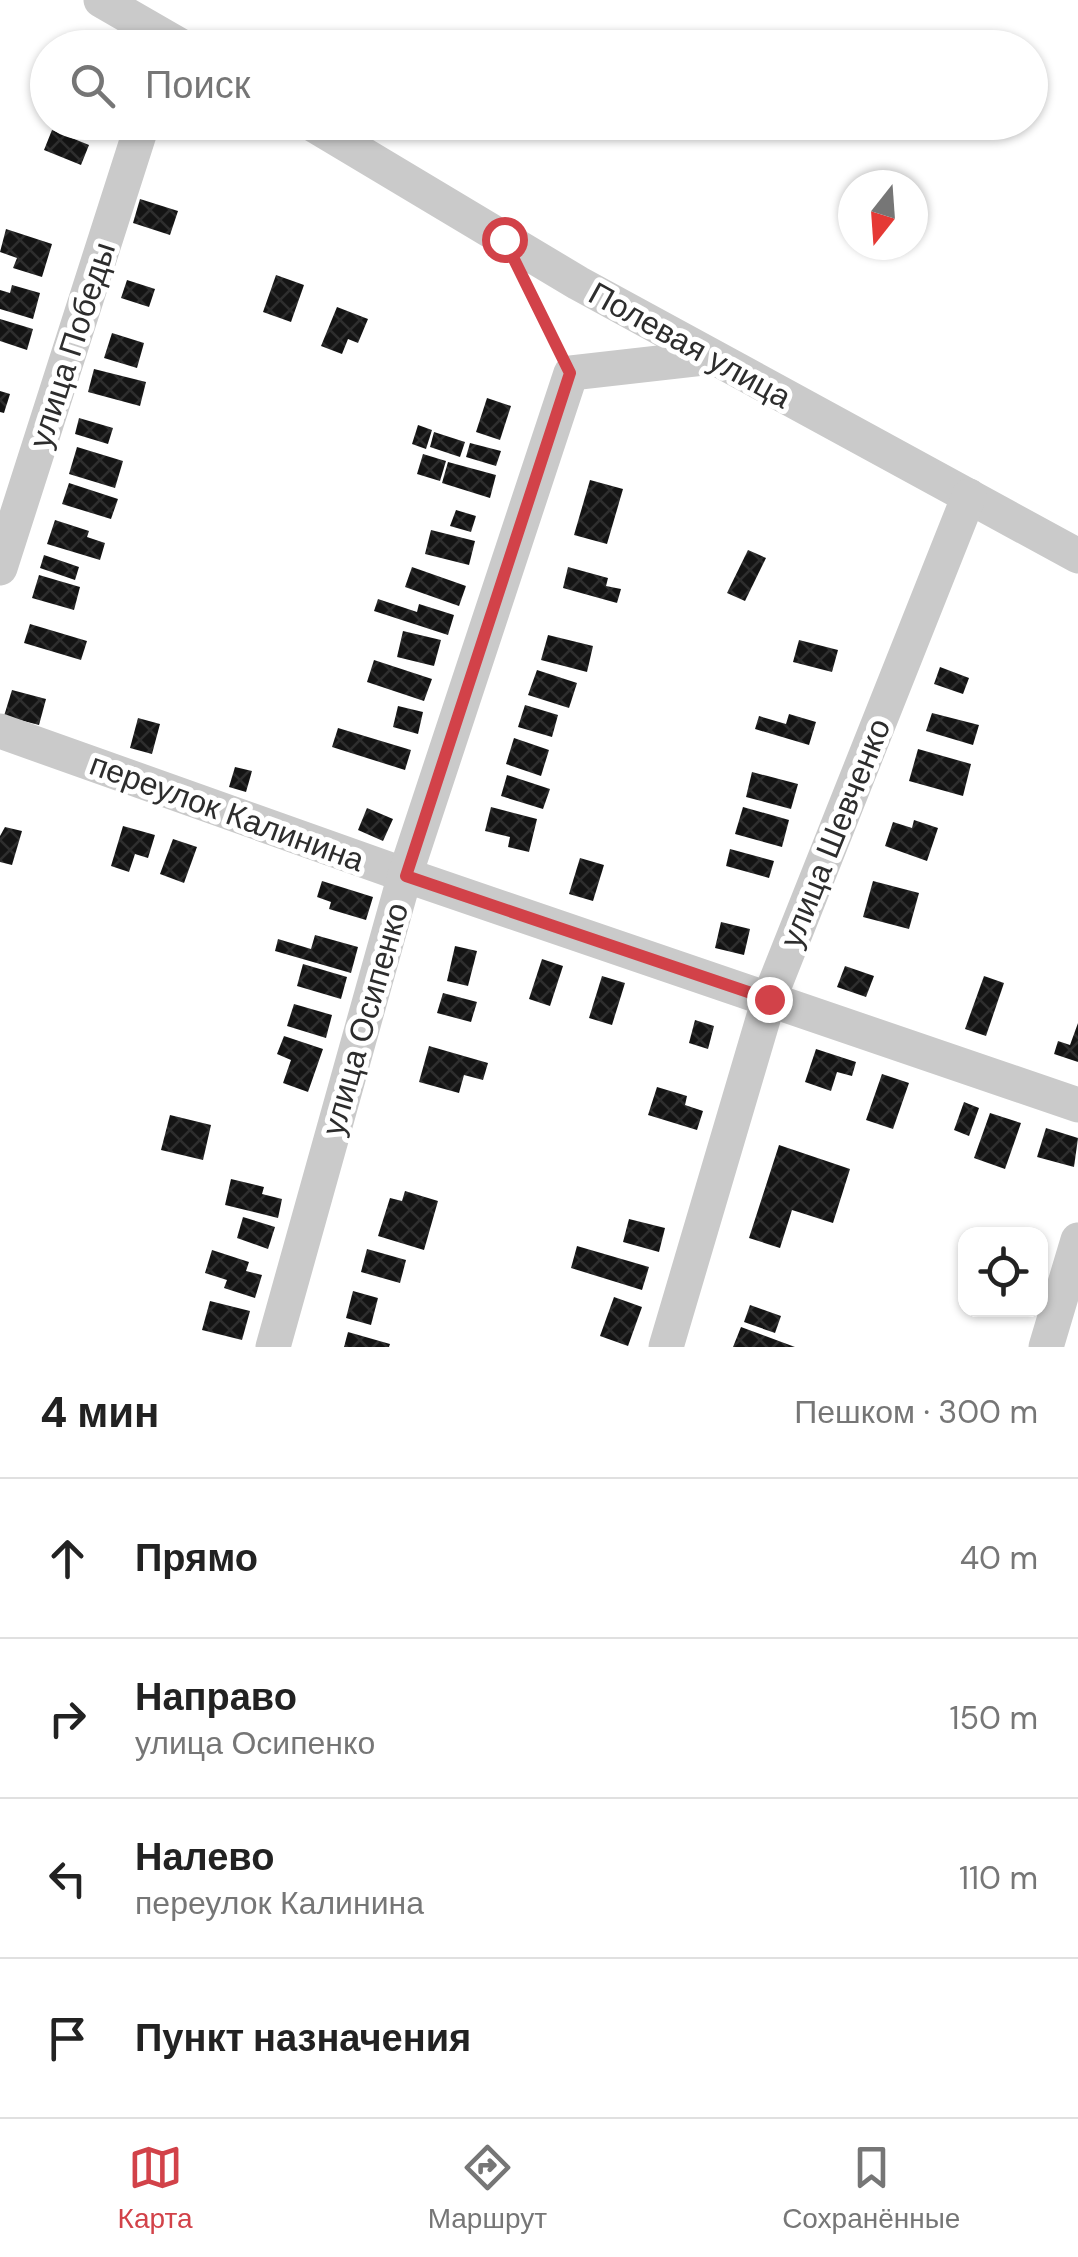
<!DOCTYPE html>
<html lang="ru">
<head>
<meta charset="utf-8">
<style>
	body { margin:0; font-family:"DM Sans",sans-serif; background:#f2f2f2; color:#222 }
	.controls { position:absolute; right:30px; bottom:30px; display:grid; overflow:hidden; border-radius:20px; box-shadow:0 2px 8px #0004 }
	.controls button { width:90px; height:90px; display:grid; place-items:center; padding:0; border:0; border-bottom:2px solid #e0e0e0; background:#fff; color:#222; font:50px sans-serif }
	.compass { position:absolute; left:838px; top:170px; width:90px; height:90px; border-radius:50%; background:#fff; box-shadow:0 2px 8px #0004; rotate:197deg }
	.stop { position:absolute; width:30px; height:30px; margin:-22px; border:8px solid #d24249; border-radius:50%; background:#fff }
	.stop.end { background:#d24249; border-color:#fff; box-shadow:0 2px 10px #0008 }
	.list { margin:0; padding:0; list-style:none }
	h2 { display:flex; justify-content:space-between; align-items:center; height:130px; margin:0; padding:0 40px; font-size:42px }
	h2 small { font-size:32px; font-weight:400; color:#767676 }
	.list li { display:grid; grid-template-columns:65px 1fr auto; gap:30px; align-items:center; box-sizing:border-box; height:160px; padding:0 40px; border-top:2px solid #e0e0e0 }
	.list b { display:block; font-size:38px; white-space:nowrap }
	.list p { margin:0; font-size:32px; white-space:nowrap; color:#767676 }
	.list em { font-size:32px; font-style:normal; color:#767676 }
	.icon { flex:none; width:55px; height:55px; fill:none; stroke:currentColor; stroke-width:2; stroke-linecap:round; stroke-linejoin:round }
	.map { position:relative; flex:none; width:1078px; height:1347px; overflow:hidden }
	.search { position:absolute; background:#fff; box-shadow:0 2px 8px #0004; left:30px; right:30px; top:30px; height:110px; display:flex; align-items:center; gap:25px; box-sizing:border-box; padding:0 35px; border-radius:55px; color:#767676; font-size:38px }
	.sheet { height:770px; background:#fff }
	nav { display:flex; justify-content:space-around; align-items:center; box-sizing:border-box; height:140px; border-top:2px solid #e0e0e0; background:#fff; font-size:28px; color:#767676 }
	nav a { display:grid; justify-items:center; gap:5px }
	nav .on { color:#d24249 }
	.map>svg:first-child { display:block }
	.building { fill:url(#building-cross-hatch) }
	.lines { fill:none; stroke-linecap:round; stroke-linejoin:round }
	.path { stroke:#cacaca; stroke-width:4; stroke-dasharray:5 5; stroke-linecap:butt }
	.minor { stroke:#cacaca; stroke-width:35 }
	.route { stroke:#d24249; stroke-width:12 }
	.labels { text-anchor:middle; stroke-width:10; stroke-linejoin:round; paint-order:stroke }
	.street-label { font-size:32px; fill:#2d2d2d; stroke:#fff }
</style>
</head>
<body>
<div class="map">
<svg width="1078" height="1347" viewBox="0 0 1078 1347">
	<defs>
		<pattern id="building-cross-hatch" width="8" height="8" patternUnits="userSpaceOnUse" patternTransform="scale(2.5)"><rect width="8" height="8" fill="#141414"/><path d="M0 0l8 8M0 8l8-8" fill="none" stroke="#2e2e2e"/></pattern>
	</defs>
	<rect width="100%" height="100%" fill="#fff"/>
	<g class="building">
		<path d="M52 130 89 145 81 165 44 150Z"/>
		<path d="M140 199 178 211 170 235 133 223Z"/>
		<path d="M6 229 52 244 42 277 13 268 17 258 0 252Z"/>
		<path d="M276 275 304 285 291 322 263 312Z"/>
		<path d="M127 280 155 289 149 307 121 298Z"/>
		<path d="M12 285 40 293 33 319 0 309V290L10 293Z"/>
		<path d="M337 307 368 319 358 343 348 339 342 354 321 346Z"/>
		<path d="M0 319 33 329 27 350 0 341Z"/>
		<path d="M112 333 144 343 137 368 104 358Z"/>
		<path d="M94 369 146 382 140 406 88 392Z"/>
		<path d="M0 391 10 394 4 413 0 412Z"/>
		<path d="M487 398 511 406 500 440 476 432Z"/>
		<path d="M79 418 113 428 108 444 75 434Z"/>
		<path d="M418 425 432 430 426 449 412 444Z"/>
		<path d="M434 432 465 442 460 457 430 447Z"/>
		<path d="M470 443 501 451 496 466 466 457Z"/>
		<path d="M77 447 123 461 115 488 69 474Z"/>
		<path d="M423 454 446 461 440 481 417 474Z"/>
		<path d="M448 462 496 475 490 498 442 483Z"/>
		<path d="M590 480 623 489 607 544 574 535Z"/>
		<path d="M69 483 118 499 111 519 62 504Z"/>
		<path d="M456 510 476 516 471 532 450 526Z"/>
		<path d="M55 520 89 531 87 537 105 543 100 560 47 544Z"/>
		<path d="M431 530 475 541 469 565 425 554Z"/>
		<path d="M748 550 766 558 745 601 727 593Z"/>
		<path d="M44 555 79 567 75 580 40 568Z"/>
		<path d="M412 567 466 586 459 606 405 587Z"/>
		<path d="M568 567 608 578 606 586 621 589 617 603 563 588Z"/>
		<path d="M39 575 80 587 74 610 32 598Z"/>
		<path d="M378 599 417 612 419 604 454 615 448 635 374 611Z"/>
		<path d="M30 624 87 641 81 660 24 643Z"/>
		<path d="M403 631 441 640 434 666 397 657Z"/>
		<path d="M548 635 593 646 587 672 541 660Z"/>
		<path d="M799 640 838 650 832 672 793 662Z"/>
		<path d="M374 660 432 679 424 701 367 682Z"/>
		<path d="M940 667 969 678 963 694 934 684Z"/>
		<path d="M537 670 577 683 569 708 528 695Z"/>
		<path d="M12 690 46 699 39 725 4 716Z"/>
		<path d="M525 705 558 715 552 737 518 727Z"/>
		<path d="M398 706 423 712 418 734 393 727Z"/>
		<path d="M932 713 979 725 973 745 926 731Z"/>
		<path d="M789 714 816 722 809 745 755 729 759 716 786 724Z"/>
		<path d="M138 718 160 724 152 754 130 748Z"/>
		<path d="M338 728 411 750 405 770 332 747Z"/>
		<path d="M514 738 549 750 541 776 506 764Z"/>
		<path d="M918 749 971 764 963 796 909 781Z"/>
		<path d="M235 767 252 771 246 792 229 787Z"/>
		<path d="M752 772 798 784 791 809 746 797Z"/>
		<path d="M507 775 550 789 543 809 501 796Z"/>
		<path d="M491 807 537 819 529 852 508 847 510 837 485 831Z"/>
		<path d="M743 807 789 820 782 847 735 834Z"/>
		<path d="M367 808 393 819 383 841 358 830Z"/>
		<path d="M914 820 938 828 927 861 885 846 893 822 912 828Z"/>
		<path d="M123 826 155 835 148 858 135 854 129 872 111 866Z"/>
		<path d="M5 827 22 831 12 865 0 862V836Z"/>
		<path d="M173 839 197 847 184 883 160 874Z"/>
		<path d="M730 849 774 861 769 878 726 866Z"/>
		<path d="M580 858 604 865 593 901 569 894Z"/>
		<path d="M322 881 373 897 366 920 329 909 331 902 317 897Z"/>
		<path d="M873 881 919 893 909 929 863 917Z"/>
		<path d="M721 922 750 929 744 955 715 948Z"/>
		<path d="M315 935 358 947 351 973 275 951 278 939 311 949Z"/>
		<path d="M455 946 477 951 468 986 447 981Z"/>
		<path d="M542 959 563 966 550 1006 529 999Z"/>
		<path d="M303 964 347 977 341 999 297 986Z"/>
		<path d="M845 966 874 976 866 997 837 987Z"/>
		<path d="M602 976 625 983 612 1025 589 1018Z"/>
		<path d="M984 976 1004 983 986 1036 965 1029Z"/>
		<path d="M443 993 477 1002 471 1022 437 1013Z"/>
		<path d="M294 1004 332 1015 326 1038 287 1026Z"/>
		<path d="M695 1020 714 1026 708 1049 689 1043Z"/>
		<path d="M1078 1023V1062L1054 1054 1058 1041 1070 1045Z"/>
		<path d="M284 1036 323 1049 308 1092 283 1083 291 1060 277 1054Z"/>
		<path d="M429 1046 488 1063 483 1080 464 1075 459 1093 419 1082Z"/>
		<path d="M816 1049 856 1062 852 1076 837 1072 831 1091 805 1082Z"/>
		<path d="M882 1074 909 1083 893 1129 866 1120Z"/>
		<path d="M657 1087 687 1096 685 1105 703 1111 697 1130 648 1115Z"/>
		<path d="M964 1102 979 1108 969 1136 954 1130Z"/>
		<path d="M990 1113 1021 1123 1005 1169 974 1158Z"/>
		<path d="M170 1115 211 1125 203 1160 161 1150Z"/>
		<path d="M1046 1128 1078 1138 1074 1167 1037 1157Z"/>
		<path d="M779 1145 850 1169 833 1223 792 1210 780 1248 749 1238Z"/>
		<path d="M231 1179 264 1187 262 1194 282 1199 278 1218 225 1205Z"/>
		<path d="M405 1191 438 1201 424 1250 378 1236 390 1198 402 1201Z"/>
		<path d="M243 1217 275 1227 268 1249 237 1238Z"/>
		<path d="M629 1219 665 1228 659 1252 623 1242Z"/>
		<path d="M577 1246 649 1267 642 1290 571 1268Z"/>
		<path d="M367 1249 406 1260 400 1283 361 1272Z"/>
		<path d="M212 1250 249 1262 246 1271 262 1275 255 1298 224 1288 227 1280 205 1273Z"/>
		<path d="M353 1291 378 1298 371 1325 346 1318Z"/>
		<path d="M614 1297 642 1307 628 1346 600 1336Z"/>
		<path d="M210 1301 250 1311 242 1340 202 1330Z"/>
		<path d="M750 1305 781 1316 775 1333 744 1322Z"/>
		<path d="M741 1327 795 1347H733Z"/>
		<path d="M348 1332 390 1344 389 1347H344Z"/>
	</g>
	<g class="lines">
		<path class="path" d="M528 288 557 347"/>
		<g class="minor">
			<path d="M101 0 184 48"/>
			<path d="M309 122 578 283 1078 556"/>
			<path d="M0 568 143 122"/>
			<path d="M0 731 405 875 1078 1105"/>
			<path d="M273 1347 405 875 571 373 712 357"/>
			<path d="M666 1347 769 999 969 496"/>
			<path d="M1046 1347 1078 1240"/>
		</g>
	</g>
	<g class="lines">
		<path class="route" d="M504 239 570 373 406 876 769 999"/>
	</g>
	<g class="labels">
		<g class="street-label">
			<text transform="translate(72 345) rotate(-72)" y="11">улица Победы</text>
			<text transform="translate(690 345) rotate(29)" y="11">Полевая улица</text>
			<text transform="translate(227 812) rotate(20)" y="11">переулок Калинина</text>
			<text transform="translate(835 833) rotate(-68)" y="11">улица Шевченко</text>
			<text transform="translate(365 1019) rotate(-74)" y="11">улица Осипенко</text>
		</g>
	</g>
</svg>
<div class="controls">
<button><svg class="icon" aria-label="locate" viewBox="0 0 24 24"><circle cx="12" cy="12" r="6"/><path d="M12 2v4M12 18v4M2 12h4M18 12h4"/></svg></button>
</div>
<svg class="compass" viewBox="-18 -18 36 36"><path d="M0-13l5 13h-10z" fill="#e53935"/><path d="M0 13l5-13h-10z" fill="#767676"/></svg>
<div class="stop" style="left:504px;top:239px"></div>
<div class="stop end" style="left:769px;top:999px"></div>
<div class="search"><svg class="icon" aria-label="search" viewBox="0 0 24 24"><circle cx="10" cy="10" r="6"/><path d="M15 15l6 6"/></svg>Поиск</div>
</div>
<section class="sheet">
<h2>4 мин<small>Пешком · 300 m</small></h2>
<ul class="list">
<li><svg class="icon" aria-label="ahead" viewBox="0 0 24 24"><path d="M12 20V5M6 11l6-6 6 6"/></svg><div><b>Прямо</b></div><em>40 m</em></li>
<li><svg class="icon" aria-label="right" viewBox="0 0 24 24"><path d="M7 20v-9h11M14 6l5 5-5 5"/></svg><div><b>Направо</b><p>улица Осипенко</p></div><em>150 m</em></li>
<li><svg class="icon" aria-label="left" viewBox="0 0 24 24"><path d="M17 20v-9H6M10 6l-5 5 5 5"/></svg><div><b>Налево</b><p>переулок Калинина</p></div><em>110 m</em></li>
<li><svg class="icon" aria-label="arrive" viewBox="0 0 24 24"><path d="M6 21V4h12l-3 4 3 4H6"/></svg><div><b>Пункт назначения</b></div></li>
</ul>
</section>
<nav>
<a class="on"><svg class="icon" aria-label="map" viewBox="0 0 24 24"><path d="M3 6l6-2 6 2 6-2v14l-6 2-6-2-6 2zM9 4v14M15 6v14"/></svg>Карта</a>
<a><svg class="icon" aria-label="directions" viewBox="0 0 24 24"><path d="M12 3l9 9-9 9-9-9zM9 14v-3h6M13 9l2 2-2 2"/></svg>Маршрут</a>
<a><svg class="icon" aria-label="saved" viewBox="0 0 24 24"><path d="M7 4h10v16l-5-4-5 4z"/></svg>Сохранённые</a>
</nav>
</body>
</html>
